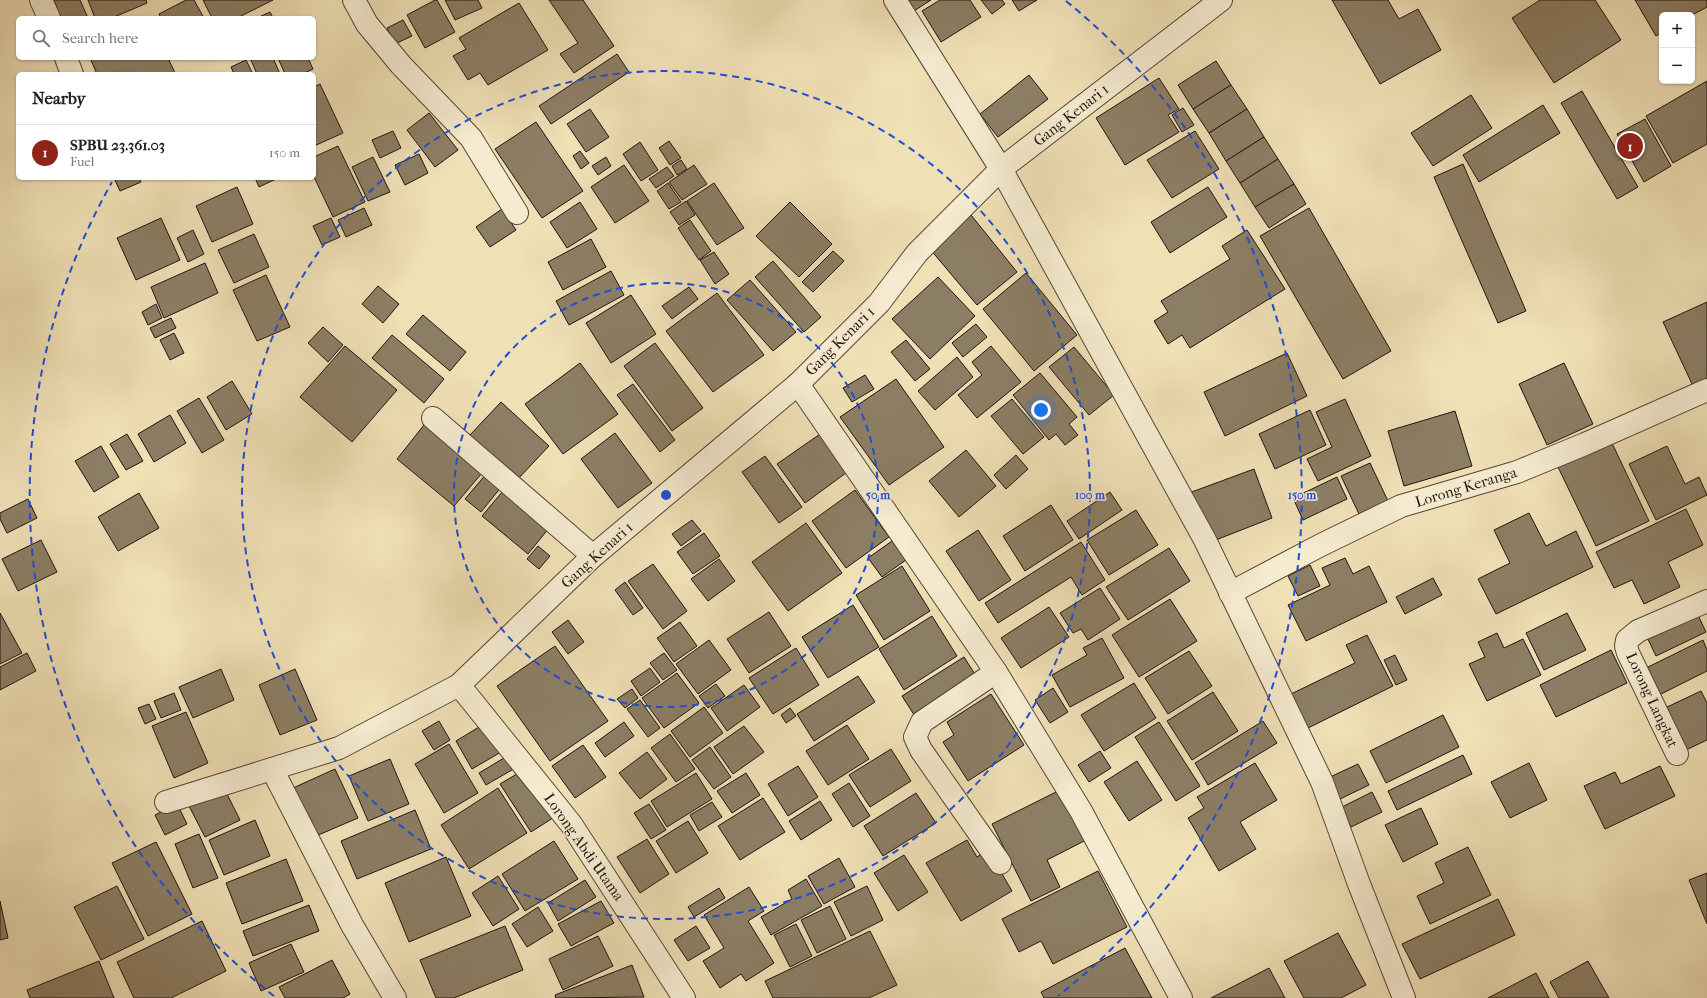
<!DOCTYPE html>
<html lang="en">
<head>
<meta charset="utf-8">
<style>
	body { margin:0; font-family:"IM FELL French Canon",serif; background:#f2f2f2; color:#202124 }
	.controls { position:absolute; right:12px; top:12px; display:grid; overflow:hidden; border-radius:6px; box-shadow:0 1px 3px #0004 }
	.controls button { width:36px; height:36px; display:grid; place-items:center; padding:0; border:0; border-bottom:1px solid #e0e0e0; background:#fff; color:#202124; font:20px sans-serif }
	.you { position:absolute; left:1041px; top:410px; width:14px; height:14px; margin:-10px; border:3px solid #fff; border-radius:50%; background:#1a73e8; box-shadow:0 0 0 6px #1a73e833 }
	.badge { display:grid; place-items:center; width:26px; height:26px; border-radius:50%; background:#8f2418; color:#fff; font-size:13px; font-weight:700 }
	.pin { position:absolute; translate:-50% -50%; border:2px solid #fff; box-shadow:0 1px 4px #0006 }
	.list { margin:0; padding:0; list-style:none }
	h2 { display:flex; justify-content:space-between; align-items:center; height:52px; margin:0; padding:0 16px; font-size:17px }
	h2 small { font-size:13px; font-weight:400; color:#757577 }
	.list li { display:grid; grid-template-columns:26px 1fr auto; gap:12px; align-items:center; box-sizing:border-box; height:56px; padding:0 16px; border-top:1px solid #e0e0e0 }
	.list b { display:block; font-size:15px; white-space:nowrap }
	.list p { margin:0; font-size:13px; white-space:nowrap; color:#757577 }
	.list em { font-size:13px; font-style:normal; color:#757577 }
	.icon { flex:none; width:22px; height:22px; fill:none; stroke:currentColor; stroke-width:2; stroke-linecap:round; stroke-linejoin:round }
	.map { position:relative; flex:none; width:1707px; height:998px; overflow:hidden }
	.search { position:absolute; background:#fff; box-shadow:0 1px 3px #0004; left:16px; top:16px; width:300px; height:44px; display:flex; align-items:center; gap:10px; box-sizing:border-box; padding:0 14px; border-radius:6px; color:#757577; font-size:15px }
	.panel { position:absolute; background:#fff; box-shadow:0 1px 3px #0004; left:16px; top:72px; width:300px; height:108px; border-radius:6px }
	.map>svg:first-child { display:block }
	.building { fill:#8c7e65; stroke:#1f140d }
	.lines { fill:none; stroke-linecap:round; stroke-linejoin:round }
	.minor-casing { stroke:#534737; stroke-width:24 }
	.minor { stroke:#f5ebd0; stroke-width:22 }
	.ring { fill:none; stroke:#1d4ed8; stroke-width:2; stroke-dasharray:7 5 }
	.labels { text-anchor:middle; stroke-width:3; stroke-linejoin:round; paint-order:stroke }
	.street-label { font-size:15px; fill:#1f140d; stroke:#f5ebd0 }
	.centre { fill:#1d4ed8; stroke:#f5ebd0; stroke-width:2 }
	.ring-label { font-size:12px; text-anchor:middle; font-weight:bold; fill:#1d4ed8; stroke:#f5ebd0; stroke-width:3; stroke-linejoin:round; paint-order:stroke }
</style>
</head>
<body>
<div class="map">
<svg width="1707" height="998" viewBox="0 0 1707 998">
	<rect width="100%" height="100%" fill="#f0e0b6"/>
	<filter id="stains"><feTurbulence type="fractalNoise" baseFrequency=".005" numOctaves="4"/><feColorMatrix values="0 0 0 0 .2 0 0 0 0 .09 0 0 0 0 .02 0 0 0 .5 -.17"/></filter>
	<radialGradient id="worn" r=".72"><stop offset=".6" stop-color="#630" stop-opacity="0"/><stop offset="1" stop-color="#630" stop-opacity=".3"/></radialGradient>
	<g class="building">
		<path d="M54 0H80L88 18H61Z"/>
		<path d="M88 0H146L147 3 112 18H95Z"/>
		<path d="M186 0H194L204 18H161L159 14Z"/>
		<path d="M203 0H273L237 18H212Z"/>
		<path d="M435 0H437L455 32 425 48 407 15Z"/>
		<path d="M445 0H478L482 8 455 20Z"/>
		<path d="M549 0H583L614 46 574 73 560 54 578 43Z"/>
		<path d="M900 0H931L909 14Z"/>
		<path d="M940 0H970L981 17 941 42 922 11Z"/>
		<path d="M981 0H1002L1005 4 992 14Z"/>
		<path d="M1012 0H1037L1019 11Z"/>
		<path d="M1332 0H1388L1399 19 1418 9 1441 50 1380 84Z"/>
		<path d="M1540 0H1595L1621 40 1554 83 1512 18Z"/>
		<path d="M1635 0H1707V7L1692 15H1662V32L1656 36Z"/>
		<path d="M519 3 548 50 488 85 480 73 468 80 453 56 466 49 459 38Z"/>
		<path d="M270 12 273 18H257Z"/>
		<path d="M403 20 412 36 395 44 387 28Z"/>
		<path d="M617 54 629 72 551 124 539 106Z"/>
		<path d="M90 58H168L175 73 97 74Z"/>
		<path d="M250 58H273L280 74H257Z"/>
		<path d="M278 58H308L313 69 302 74H285Z"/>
		<path d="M246 60 253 74H234L231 67Z"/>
		<path d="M1216 61 1231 85 1193 109 1178 85Z"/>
		<path d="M1029 75 1048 99 998 137 980 114Z"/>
		<path d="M1159 78 1179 109 1168 115 1179 132 1125 165 1096 118Z"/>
		<path d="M1707 81V144L1673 163 1646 116Z"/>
		<path d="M320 84 343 133 314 146V87Z"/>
		<path d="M1231 85 1247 109 1209 133 1193 109Z"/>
		<path d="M1582 91 1638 187 1617 199 1561 103Z"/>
		<path d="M1471 95 1492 128 1433 166 1411 133Z"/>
		<path d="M1543 105 1560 133 1479 182 1463 155Z"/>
		<path d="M1183 108 1194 125 1182 132 1172 115Z"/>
		<path d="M590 109 609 137 586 152 567 124Z"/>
		<path d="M1247 109 1264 137 1226 161 1209 133Z"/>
		<path d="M429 113 458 150 435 167 407 130Z"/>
		<path d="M1645 119 1671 166 1644 182 1617 134Z"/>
		<path d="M536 122 583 191 542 218 495 149Z"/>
		<path d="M393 131 401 148 380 158 372 140Z"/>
		<path d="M1195 131 1219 169 1172 198 1147 160Z"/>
		<path d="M1264 137 1278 159 1240 183 1226 161Z"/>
		<path d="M669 141 681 158 670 165 659 148Z"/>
		<path d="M640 142 658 170 641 181 623 154Z"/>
		<path d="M338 146 365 202 333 217 314 177V157Z"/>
		<path d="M580 151 589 163 581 169 573 156Z"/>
		<path d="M419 154 428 173 405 185 395 165Z"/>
		<path d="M373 157 390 192 368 201 352 167Z"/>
		<path d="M606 157 611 166 598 175 592 166Z"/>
		<path d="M1278 159 1294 184 1255 207 1240 183Z"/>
		<path d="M681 160 687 169 677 175 672 166Z"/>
		<path d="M1463 164 1526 311 1498 323 1434 177Z"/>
		<path d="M624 165 649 201 615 223 591 187Z"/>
		<path d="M694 165 707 184 682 200 669 182Z"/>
		<path d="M667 167 674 176 656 188 649 179Z"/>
		<path d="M114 178H139L141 182 120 191Z"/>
		<path d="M255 178H278L259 187Z"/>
		<path d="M668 183 681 202 669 209 657 191Z"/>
		<path d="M714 183 744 228 717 245 687 201Z"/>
		<path d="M1294 184 1306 204 1269 228 1255 207Z"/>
		<path d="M237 187 253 224 212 242 196 206Z"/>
		<path d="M1208 187 1227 217 1170 253 1151 222Z"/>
		<path d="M686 201 695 215 679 225 670 212Z"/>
		<path d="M580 202 597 229 567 248 550 222Z"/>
		<path d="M790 202 832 244 799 277 756 236Z"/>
		<path d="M364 208 372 225 346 237 338 220Z"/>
		<path d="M1309 208 1391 351 1343 379 1260 236Z"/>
		<path d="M502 209 516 230 490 247 476 227Z"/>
		<path d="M971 215 1017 272 977 305 930 249Z"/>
		<path d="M161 218 180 260 136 280 117 238Z"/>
		<path d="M331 218 340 237 322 245 313 226Z"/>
		<path d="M690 220 711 251 699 260 678 228Z"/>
		<path d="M193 230 204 254 188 262 177 238Z"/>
		<path d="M1247 230 1285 289 1190 348 1182 335 1168 344 1154 321 1168 312 1161 301 1230 259 1222 246Z"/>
		<path d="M254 234 269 267 234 283 218 250Z"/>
		<path d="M591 239 606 267 563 290 548 262Z"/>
		<path d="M833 251 844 261 813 292 802 282Z"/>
		<path d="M714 252 729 274 715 284 700 260Z"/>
		<path d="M773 261 821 317 804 332 755 277Z"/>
		<path d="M205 263 218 293 164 318 151 287Z"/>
		<path d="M611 271 624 295 569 325 556 301Z"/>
		<path d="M1026 273 1077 335 1034 371 983 309Z"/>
		<path d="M266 275 290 327 257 341 233 290Z"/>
		<path d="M938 277 975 316 930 359 892 319Z"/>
		<path d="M750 280 796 332 773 351 727 300Z"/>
		<path d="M378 286 399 304 383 323 362 304Z"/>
		<path d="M689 287 698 299 672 319 662 306Z"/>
		<path d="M717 293 764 355 713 392 666 331Z"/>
		<path d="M631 295 656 334 611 363 586 323Z"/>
		<path d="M1707 302V379L1693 386 1663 322Z"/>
		<path d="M156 304 162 318 148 325 142 312Z"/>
		<path d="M423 315 466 352 450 371 406 334Z"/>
		<path d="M171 318 176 328 155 338 150 328Z"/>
		<path d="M976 324 987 337 963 357 952 343Z"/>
		<path d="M323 327 343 345 328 362 308 343Z"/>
		<path d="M174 333 184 353 170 360 160 340Z"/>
		<path d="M392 335 444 379 424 403 372 358Z"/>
		<path d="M906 340 930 369 915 381 891 352Z"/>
		<path d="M655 343 703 408 672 431 624 366Z"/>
		<path d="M345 346 397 390 352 442 300 397Z"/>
		<path d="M991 346 1021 382 977 418 958 395 982 375 972 362Z"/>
		<path d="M1074 347 1114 395 1089 415 1049 367Z"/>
		<path d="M1287 353 1307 396 1225 436 1204 392Z"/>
		<path d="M957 357 973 377 935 410 918 391Z"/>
		<path d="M580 363 618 414 563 454 525 404Z"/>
		<path d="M1564 363 1593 424 1547 445 1519 384Z"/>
		<path d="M1040 373 1077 417 1069 424 1078 435 1065 445 1056 434 1049 440 1013 395Z"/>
		<path d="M865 375 874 389 852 402 843 388Z"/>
		<path d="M896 379 944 447 889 485 840 417Z"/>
		<path d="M232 381 252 414 226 430 207 397Z"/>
		<path d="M633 384 675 440 660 452 617 395Z"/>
		<path d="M199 398 224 440 202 453 177 411Z"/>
		<path d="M1012 399 1044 437 1023 454 991 416Z"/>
		<path d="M1345 399 1371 456 1318 481 1307 459 1332 447 1316 412Z"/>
		<path d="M501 402 549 446 517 480 470 435Z"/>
		<path d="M1310 410 1326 445 1275 469 1259 434Z"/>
		<path d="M1455 411 1472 466 1404 486 1388 431Z"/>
		<path d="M170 415 186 443 154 462 138 434Z"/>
		<path d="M424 425 482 473 454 506 397 459Z"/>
		<path d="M823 432 850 470 805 503 777 464Z"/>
		<path d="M615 433 652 483 618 508 581 459Z"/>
		<path d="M127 434 143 461 126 470 110 444Z"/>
		<path d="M1611 441 1649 521 1596 546 1558 467Z"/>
		<path d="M101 446 119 477 94 492 75 461Z"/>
		<path d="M1667 446 1685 484 1699 477 1707 495 1656 520 1629 464Z"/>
		<path d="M966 450 996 486 959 517 929 481Z"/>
		<path d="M1016 455 1028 469 1006 489 994 475Z"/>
		<path d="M765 456 802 507 779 523 742 472Z"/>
		<path d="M1370 463 1388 501 1359 514 1341 476Z"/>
		<path d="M1254 469 1272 518 1208 543 1189 493Z"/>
		<path d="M487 473 502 486 481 512 465 499Z"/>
		<path d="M1337 477 1347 499 1303 520 1293 498Z"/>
		<path d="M855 490 889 537 846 568 812 521Z"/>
		<path d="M503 491 549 528 528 554 482 516Z"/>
		<path d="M1110 492 1122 510 1079 539 1067 521Z"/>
		<path d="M139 493 159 528 118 551 98 517Z"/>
		<path d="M28 499 37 518 7 533 0 519V513Z"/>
		<path d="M1051 505 1073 540 1025 571 1003 536Z"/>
		<path d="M1686 509 1703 545 1668 562 1680 587 1644 604 1632 580 1614 588 1596 552Z"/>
		<path d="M1136 510 1158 545 1109 575 1087 540Z"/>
		<path d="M1529 513 1546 546 1576 531 1593 567 1496 614 1478 579 1510 563 1494 530Z"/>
		<path d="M692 520 701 531 681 546 672 534Z"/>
		<path d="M806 523 842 573 788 611 752 562Z"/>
		<path d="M978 530 1011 580 979 601 946 551Z"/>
		<path d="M704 533 720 556 693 574 677 552Z"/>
		<path d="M41 540 57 572 18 591 2 559Z"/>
		<path d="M892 541 906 560 882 577 868 558Z"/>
		<path d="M1081 542 1105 580 1082 595 1071 577 998 623 985 603Z"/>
		<path d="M538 546 550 556 539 569 527 559Z"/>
		<path d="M1169 548 1190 581 1128 620 1106 587Z"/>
		<path d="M1345 558 1353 574 1369 566 1387 602 1306 641 1288 605 1330 585 1322 568Z"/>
		<path d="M719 559 735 581 708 601 691 579Z"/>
		<path d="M653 564 687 611 663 629 628 581Z"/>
		<path d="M1310 565 1320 586 1298 596 1288 576Z"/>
		<path d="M902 566 930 611 884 640 856 595Z"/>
		<path d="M1433 578 1442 595 1405 614 1396 597Z"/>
		<path d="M625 582 643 608 633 615 615 590Z"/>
		<path d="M1100 588 1120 619 1088 640 1081 629 1073 633 1060 613Z"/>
		<path d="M1170 599 1197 641 1139 677 1112 635Z"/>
		<path d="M853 605 879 647 828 678 802 637Z"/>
		<path d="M1049 607 1069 637 1021 668 1001 638Z"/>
		<path d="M769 612 791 646 749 673 727 639Z"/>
		<path d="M0 613 22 653 0 664Z"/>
		<path d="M1567 613 1586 650 1544 670 1526 633Z"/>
		<path d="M1697 613 1706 632 1656 656 1647 637Z"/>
		<path d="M932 616 957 656 904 690 879 649Z"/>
		<path d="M568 620 584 642 568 654 552 632Z"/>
		<path d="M680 622 697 646 674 662 657 638Z"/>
		<path d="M1497 633 1504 648 1523 639 1541 675 1487 701 1469 664 1485 657 1478 642Z"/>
		<path d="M1367 635 1393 686 1308 728 1291 694 1355 663 1346 645Z"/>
		<path d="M1102 638 1124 678 1070 707 1052 675 1087 655 1083 648Z"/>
		<path d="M709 640 731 670 698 694 676 664Z"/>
		<path d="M1703 640 1707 650V671L1655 697 1642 670Z"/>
		<path d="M555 646 608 721 550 761 497 686Z"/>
		<path d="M796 648 819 685 773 714 749 678Z"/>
		<path d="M1611 650 1627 683 1556 717 1540 685Z"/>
		<path d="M1189 651 1212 686 1168 714 1145 678Z"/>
		<path d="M27 653 36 671 0 690V667Z"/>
		<path d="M664 653 677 670 663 680 650 663Z"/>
		<path d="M1395 655 1407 680 1396 685 1384 660Z"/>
		<path d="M964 657 980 682 918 721 902 696Z"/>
		<path d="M650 668 660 682 641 696 631 681Z"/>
		<path d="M221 669 234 700 193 718 179 687Z"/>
		<path d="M295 669 317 720 280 735 259 685Z"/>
		<path d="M677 673 699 703 664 728 642 698Z"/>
		<path d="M858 676 875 702 814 741 797 714Z"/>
		<path d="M1134 683 1156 718 1104 751 1081 715Z"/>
		<path d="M716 684 725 696 708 708 699 696Z"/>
		<path d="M744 685 760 707 727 731 711 708Z"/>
		<path d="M1053 688 1068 712 1050 723 1035 700Z"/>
		<path d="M632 689 638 698 625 708 617 699Z"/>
		<path d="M1701 691 1707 703V740L1686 750 1665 708Z"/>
		<path d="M1213 692 1238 731 1192 760 1167 721Z"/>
		<path d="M174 693 181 710 161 718 154 701Z"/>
		<path d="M991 694 1024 745 968 781 943 742 954 735 947 722Z"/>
		<path d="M640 700 660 728 648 737 627 709Z"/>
		<path d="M149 704 156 719 145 724 138 708Z"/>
		<path d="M704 707 723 733 690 757 671 731Z"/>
		<path d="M790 708 796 716 786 723 781 715Z"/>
		<path d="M186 712 208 763 174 778 152 726Z"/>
		<path d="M1443 715 1459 747 1386 783 1370 751Z"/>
		<path d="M439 721 450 740 434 750 422 731Z"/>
		<path d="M1263 721 1277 743 1208 785 1195 763Z"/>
		<path d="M624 722 634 736 605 757 595 743Z"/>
		<path d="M1159 722 1200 786 1176 801 1135 737Z"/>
		<path d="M484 724 501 752 472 769 456 741Z"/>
		<path d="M847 725 869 759 828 785 806 751Z"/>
		<path d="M744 726 764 752 733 774 714 747Z"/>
		<path d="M670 734 695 769 676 782 651 748Z"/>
		<path d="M449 744 478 793 444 813 415 764Z"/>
		<path d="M583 745 606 777 575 798 552 766Z"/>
		<path d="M710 747 731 777 714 789 692 760Z"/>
		<path d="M891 749 911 781 870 807 849 775Z"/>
		<path d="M1100 751 1111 768 1089 782 1078 765Z"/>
		<path d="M647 752 667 779 640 799 619 773Z"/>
		<path d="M509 755 517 767 486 785 479 773Z"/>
		<path d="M1463 755 1472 774 1397 810 1388 791Z"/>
		<path d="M390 759 409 804 368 821 349 776Z"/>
		<path d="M1137 761 1162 800 1129 821 1104 782Z"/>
		<path d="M1255 763 1277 800 1240 822 1256 849 1219 871 1188 818 1204 808 1197 797Z"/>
		<path d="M1529 763 1547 800 1510 818 1491 782Z"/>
		<path d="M1358 764 1369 785 1338 800 1328 778Z"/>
		<path d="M798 766 818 797 788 816 768 784Z"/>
		<path d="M1660 766 1675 796 1605 829 1584 786 1615 772 1621 784Z"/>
		<path d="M335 769 358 818 316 836 293 788Z"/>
		<path d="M525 769 556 816 531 832 500 784Z"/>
		<path d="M696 773 712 799 667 827 651 801Z"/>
		<path d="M746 773 760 795 732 813 717 791Z"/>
		<path d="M849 783 870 816 853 827 832 794Z"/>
		<path d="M498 788 527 833 469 869 441 825Z"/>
		<path d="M1062 789 1088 839 1047 860 1060 887 1031 901 992 824Z"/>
		<path d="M225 790 240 820 205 837 189 806Z"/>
		<path d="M1372 792 1382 812 1351 827 1342 807Z"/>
		<path d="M916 793 936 823 883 856 864 826Z"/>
		<path d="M763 798 785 832 740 860 718 826Z"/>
		<path d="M820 801 832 820 801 840 789 821Z"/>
		<path d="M712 802 722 817 699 831 690 815Z"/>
		<path d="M177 804 187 824 165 835 155 815Z"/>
		<path d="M649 804 666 830 651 839 634 813Z"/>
		<path d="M1421 808 1438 844 1403 862 1385 825Z"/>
		<path d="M415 810 431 849 357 879 341 841Z"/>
		<path d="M255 820 270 856 224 875 209 840Z"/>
		<path d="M688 821 708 853 676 873 656 841Z"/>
		<path d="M199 834 218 878 193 888 175 844Z"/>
		<path d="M647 839 669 874 640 893 617 857Z"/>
		<path d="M967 840 977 857 988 850 1012 891 961 921 926 863Z"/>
		<path d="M554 841 578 879 525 911 502 874Z"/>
		<path d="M156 842 192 914 148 936 112 863Z"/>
		<path d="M1468 847 1491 895 1430 924 1417 896 1444 883 1435 863Z"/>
		<path d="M904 855 928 892 898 911 874 873Z"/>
		<path d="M446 857 471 916 409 942 385 883Z"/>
		<path d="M839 858 855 887 824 904 808 876Z"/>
		<path d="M286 859 303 901 242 924 226 883Z"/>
		<path d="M1098 871 1127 927 1053 964 1041 941 1019 952 1002 919Z"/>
		<path d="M1707 873V924L1689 880Z"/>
		<path d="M498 876 519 909 493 926 472 893Z"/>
		<path d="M806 879 822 906 771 935 761 917 792 899 788 890Z"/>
		<path d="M585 880 596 897 558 921 548 903Z"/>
		<path d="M117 886 144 939 101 960 74 907Z"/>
		<path d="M867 886 883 920 851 936 834 902Z"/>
		<path d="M749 887 764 911 748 921 774 963 746 981 741 974 720 988 703 961 724 948 704 915Z"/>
		<path d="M719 888 725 898 694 917 688 907Z"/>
		<path d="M1498 899 1515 935 1420 979 1402 944Z"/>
		<path d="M0 901 8 938 0 940Z"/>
		<path d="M601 901 614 923 571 946 558 924Z"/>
		<path d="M309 905 319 931 253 956 243 931Z"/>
		<path d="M830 906 846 939 817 953 801 920Z"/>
		<path d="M538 907 553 931 527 947 512 924Z"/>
		<path d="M202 921 226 971 171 998H134L117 962Z"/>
		<path d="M796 924 812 956 790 967 774 935Z"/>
		<path d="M505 926 523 970 454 998H436L420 960Z"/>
		<path d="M696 926 710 948 688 961 674 940Z"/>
		<path d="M870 931 897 985 869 998H773L765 981Z"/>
		<path d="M1338 933 1366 985 1341 998H1304L1284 961Z"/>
		<path d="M598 936 613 966 563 990 549 959Z"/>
		<path d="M291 944 304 972 261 991 249 963Z"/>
		<path d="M1125 948 1152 998H1044L1041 992Z"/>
		<path d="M332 960 350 994 343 998H285L279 987Z"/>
		<path d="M99 961 114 998H30L27 990Z"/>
		<path d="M1588 961 1609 998H1559L1550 982Z"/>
		<path d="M632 965 644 997 556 998 555 995Z"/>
		<path d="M1269 968 1285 998H1211Z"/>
		<path d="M1536 973 1549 998H1488Z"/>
	</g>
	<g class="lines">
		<g class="minor-casing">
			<g id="minor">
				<path d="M41 0 49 18"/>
				<path d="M354 0 367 24 401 65 471 138 517 213"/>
				<path d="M895 0 1001 169 1205 540 1322 782 1359 884 1404 998"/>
				<path d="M66 58 72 74"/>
				<path d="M798 384 996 672 1081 811 1181 998"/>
				<path d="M433 418 593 556"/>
				<path d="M1230 593 1321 545 1401 506 1517 472 1585 444 1707 390"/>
				<path d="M996 672 922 722 915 737 921 750 1000 863"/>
				<path d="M459 685 571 824 684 998"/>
				<path d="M1677 754 1628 653 1626 646 1627 640 1638 631 1707 601"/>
				<path d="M272 769 352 925 395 998"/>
				<path d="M166 802 339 748 459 685 593 556 798 384 879 303 917 253 1001 169 1221 0"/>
			</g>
		</g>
		<use href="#minor" class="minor"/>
	</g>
	<g class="ring">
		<circle cx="666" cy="495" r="212"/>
		<circle cx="666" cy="495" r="424"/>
		<path d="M274 996A636 636 0 0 1 112 182M1066 1A636 636 0 0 1 1058 996"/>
	</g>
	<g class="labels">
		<g class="street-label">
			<text transform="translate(1071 115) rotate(-38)" y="5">Gang Kenari 1</text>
			<text transform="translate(840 341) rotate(-45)" y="5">Gang Kenari 1</text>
			<text transform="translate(1466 487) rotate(-17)" y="5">Lorong Keranga</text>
			<text transform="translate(597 555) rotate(-42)" y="5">Gang Kenari 1</text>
			<text transform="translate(1652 700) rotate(65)" y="5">Lorong Langkat</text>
			<text transform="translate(584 847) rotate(55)" y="5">Lorong Abdi Utama</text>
		</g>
	</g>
	<circle cx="666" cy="495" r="6" class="centre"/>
	<g class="ring-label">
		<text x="878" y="499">50 m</text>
		<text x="1090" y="499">100 m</text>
		<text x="1302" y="499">150 m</text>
	</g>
	<rect width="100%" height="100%" filter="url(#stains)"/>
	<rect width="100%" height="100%" fill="url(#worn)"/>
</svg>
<div class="controls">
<button>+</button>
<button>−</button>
</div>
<div class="you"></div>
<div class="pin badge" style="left:1630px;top:146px">1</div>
<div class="search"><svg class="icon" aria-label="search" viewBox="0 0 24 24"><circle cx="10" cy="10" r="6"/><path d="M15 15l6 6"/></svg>Search here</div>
<section class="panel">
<h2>Nearby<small></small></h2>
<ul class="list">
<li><span class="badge">1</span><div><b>SPBU 23.361.03</b><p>Fuel</p></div><em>150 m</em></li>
</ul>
</section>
</div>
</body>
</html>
